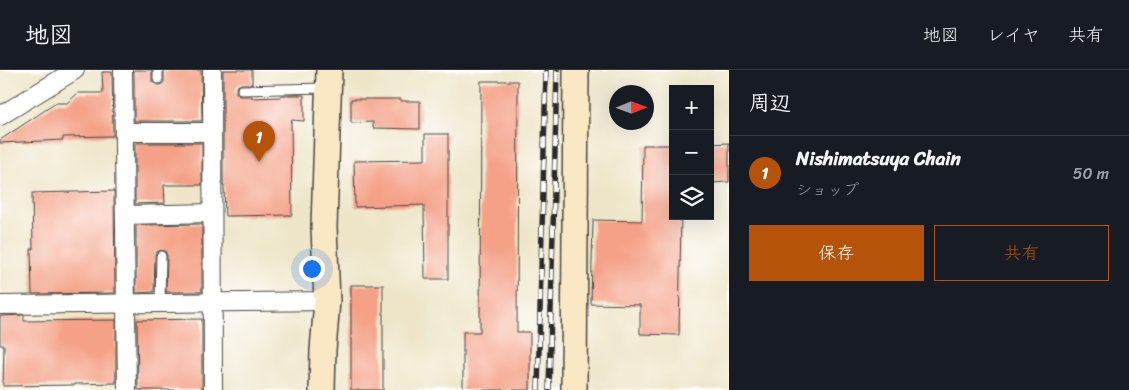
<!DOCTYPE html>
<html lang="ja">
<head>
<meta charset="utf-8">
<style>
	body { margin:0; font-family:Sriracha,"Klee One",sans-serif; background:#242831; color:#f1f3f6 }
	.controls { position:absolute; right:15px; top:15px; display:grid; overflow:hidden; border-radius:0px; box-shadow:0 5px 20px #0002 }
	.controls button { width:45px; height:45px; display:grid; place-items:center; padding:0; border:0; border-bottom:1px solid #363941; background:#171b24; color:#f1f3f6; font:25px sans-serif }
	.compass { position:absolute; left:609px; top:15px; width:45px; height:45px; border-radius:50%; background:#171b24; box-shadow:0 5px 20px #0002; rotate:89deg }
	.you { position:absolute; left:311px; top:198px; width:18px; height:18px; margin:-12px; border:4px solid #fff; border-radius:50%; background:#1a73e8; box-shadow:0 0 0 8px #1a73e833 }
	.badge { display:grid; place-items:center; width:32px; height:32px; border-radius:50%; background:#b45309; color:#fff; font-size:16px; font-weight:700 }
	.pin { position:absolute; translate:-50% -41px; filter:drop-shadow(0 1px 2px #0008) }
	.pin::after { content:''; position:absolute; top:26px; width:18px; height:15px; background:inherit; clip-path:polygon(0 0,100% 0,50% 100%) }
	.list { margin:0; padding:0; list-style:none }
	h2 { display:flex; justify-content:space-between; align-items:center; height:65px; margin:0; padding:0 20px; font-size:21px }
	h2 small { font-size:16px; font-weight:400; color:#9ea1a6 }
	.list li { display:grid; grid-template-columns:32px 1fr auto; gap:15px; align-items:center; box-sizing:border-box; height:75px; padding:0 20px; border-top:1px solid #363941 }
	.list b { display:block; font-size:19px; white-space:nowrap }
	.list p { margin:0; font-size:16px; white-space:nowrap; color:#9ea1a6 }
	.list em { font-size:16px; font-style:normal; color:#9ea1a6 }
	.actions { display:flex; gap:10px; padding:15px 20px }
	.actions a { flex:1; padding:11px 0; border:1px solid #b45309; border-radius:0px; text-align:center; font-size:18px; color:#b45309 }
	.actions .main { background:#b45309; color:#fff }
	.icon { flex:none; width:28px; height:28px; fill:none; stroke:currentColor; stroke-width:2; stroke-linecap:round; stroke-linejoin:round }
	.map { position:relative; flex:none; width:729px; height:320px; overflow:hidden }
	header { display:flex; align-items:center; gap:30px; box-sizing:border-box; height:70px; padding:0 25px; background:#171b24; border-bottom:1px solid #363941 }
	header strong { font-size:24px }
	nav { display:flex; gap:28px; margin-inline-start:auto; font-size:18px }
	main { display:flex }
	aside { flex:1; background:#171b24 }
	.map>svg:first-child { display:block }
	.building { fill:#f4a187 }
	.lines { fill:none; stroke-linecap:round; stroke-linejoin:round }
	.lane-casing { stroke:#484743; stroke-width:11 }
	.street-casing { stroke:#484743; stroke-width:20 }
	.secondary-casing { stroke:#484743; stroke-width:28 }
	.lane { stroke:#fff; stroke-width:9 }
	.street { stroke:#fff; stroke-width:18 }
	.secondary { stroke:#fae7c3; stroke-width:25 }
	.rail-casing { stroke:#2b2b2b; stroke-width:5.5 }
	.rail { stroke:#fff; stroke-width:4; stroke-dasharray:11; stroke-linecap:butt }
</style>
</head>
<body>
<header>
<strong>地図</strong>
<nav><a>地図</a><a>レイヤ</a><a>共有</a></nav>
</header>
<main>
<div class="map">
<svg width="729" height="320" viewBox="0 0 729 320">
	<rect width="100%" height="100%" fill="#fff"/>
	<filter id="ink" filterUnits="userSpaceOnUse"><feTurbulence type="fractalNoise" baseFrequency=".02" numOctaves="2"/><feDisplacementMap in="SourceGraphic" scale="10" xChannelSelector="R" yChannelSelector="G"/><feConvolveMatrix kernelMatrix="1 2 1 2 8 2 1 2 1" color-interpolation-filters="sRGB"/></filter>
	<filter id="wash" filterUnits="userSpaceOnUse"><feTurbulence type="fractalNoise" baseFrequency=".0096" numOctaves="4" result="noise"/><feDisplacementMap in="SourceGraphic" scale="20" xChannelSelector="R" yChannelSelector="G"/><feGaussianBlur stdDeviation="1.12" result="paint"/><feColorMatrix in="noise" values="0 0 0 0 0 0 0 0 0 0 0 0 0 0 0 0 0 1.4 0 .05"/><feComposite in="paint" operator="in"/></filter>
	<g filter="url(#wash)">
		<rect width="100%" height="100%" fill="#efe6ca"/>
		<g id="blocks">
			<g class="building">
				<path d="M134 0H152V12L158 15H161L164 12V0H201L202 51H134Z"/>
				<path d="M223 0H252V14H241L236 17V23L239 26H252V28L281 27V25H304V51L292 50 291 53 292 145 225 146 224 115H223Z"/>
				<path d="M102 2H112L113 66 63 67V70L0 73V70L56 33H67L78 23H103Z"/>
				<path d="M481 11H518L517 262H530V320H463V262H480Z"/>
				<path d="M351 29H401V31H420V59L373 58V52L351 53Z"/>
				<path d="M425 64H448V209H425L424 135 355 137 354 91 425 90Z"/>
				<path d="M135 73H202V115H164L165 133 135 134Z"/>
				<path d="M729 73V112L710 113V74Z"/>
				<path d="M643 75H673V146H681L679 265 640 264V235L591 234 593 150 642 151Z"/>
				<path d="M114 121 115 223 32 224 31 179H33L32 123Z"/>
				<path d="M202 154V222H166L167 186 165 181 161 180 156 182 155 186 154 222 136 223V155Z"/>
				<rect x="351" y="215" width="32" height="105"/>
				<path d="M24 245V251L116 250V313L75 314V315L3 316 4 275H0V246Z"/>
				<path d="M202 249V320H138L137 250Z"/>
			</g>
		</g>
	</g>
	<g filter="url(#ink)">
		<use href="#blocks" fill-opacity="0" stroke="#484743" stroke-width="1"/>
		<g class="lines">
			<g class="lane-casing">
				<g id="lane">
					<path d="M158 0V9"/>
					<path d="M242 20 327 18"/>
					<path d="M160 233 161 186"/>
				</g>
			</g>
			<g class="street-casing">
				<g id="street">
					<path d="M123 0 127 320"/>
					<path d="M212 0 213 320"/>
					<path d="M0 46 75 0"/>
					<path d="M124 62H212"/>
					<path d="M125 145 212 143"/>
					<path d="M0 235 327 231"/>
				</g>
			</g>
			<g class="secondary-casing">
				<g id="secondary">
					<path d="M322 320 323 280 327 231 324 157 329 0"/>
					<path d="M574 320 576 0"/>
				</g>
			</g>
			<use href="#lane" class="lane"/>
			<use href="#street" class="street"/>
			<use href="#secondary" class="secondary"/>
			<g class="rail-casing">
				<g id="rail">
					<path d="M538 320 546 0"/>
					<path d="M549 320 557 0"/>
				</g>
			</g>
			<use href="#rail" class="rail"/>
		</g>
	</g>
</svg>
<div class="controls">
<button>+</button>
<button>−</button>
<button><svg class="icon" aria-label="layers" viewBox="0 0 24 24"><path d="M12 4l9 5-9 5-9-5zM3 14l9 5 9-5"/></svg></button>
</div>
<svg class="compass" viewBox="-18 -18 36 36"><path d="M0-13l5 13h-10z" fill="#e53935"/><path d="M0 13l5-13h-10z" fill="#9ea1a6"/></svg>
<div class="you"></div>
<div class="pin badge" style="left:259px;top:92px">1</div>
</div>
<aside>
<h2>周辺<small></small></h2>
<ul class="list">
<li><span class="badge">1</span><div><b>Nishimatsuya Chain</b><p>ショップ</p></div><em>50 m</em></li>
</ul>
<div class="actions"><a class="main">保存</a><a>共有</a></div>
</aside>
</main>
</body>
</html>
